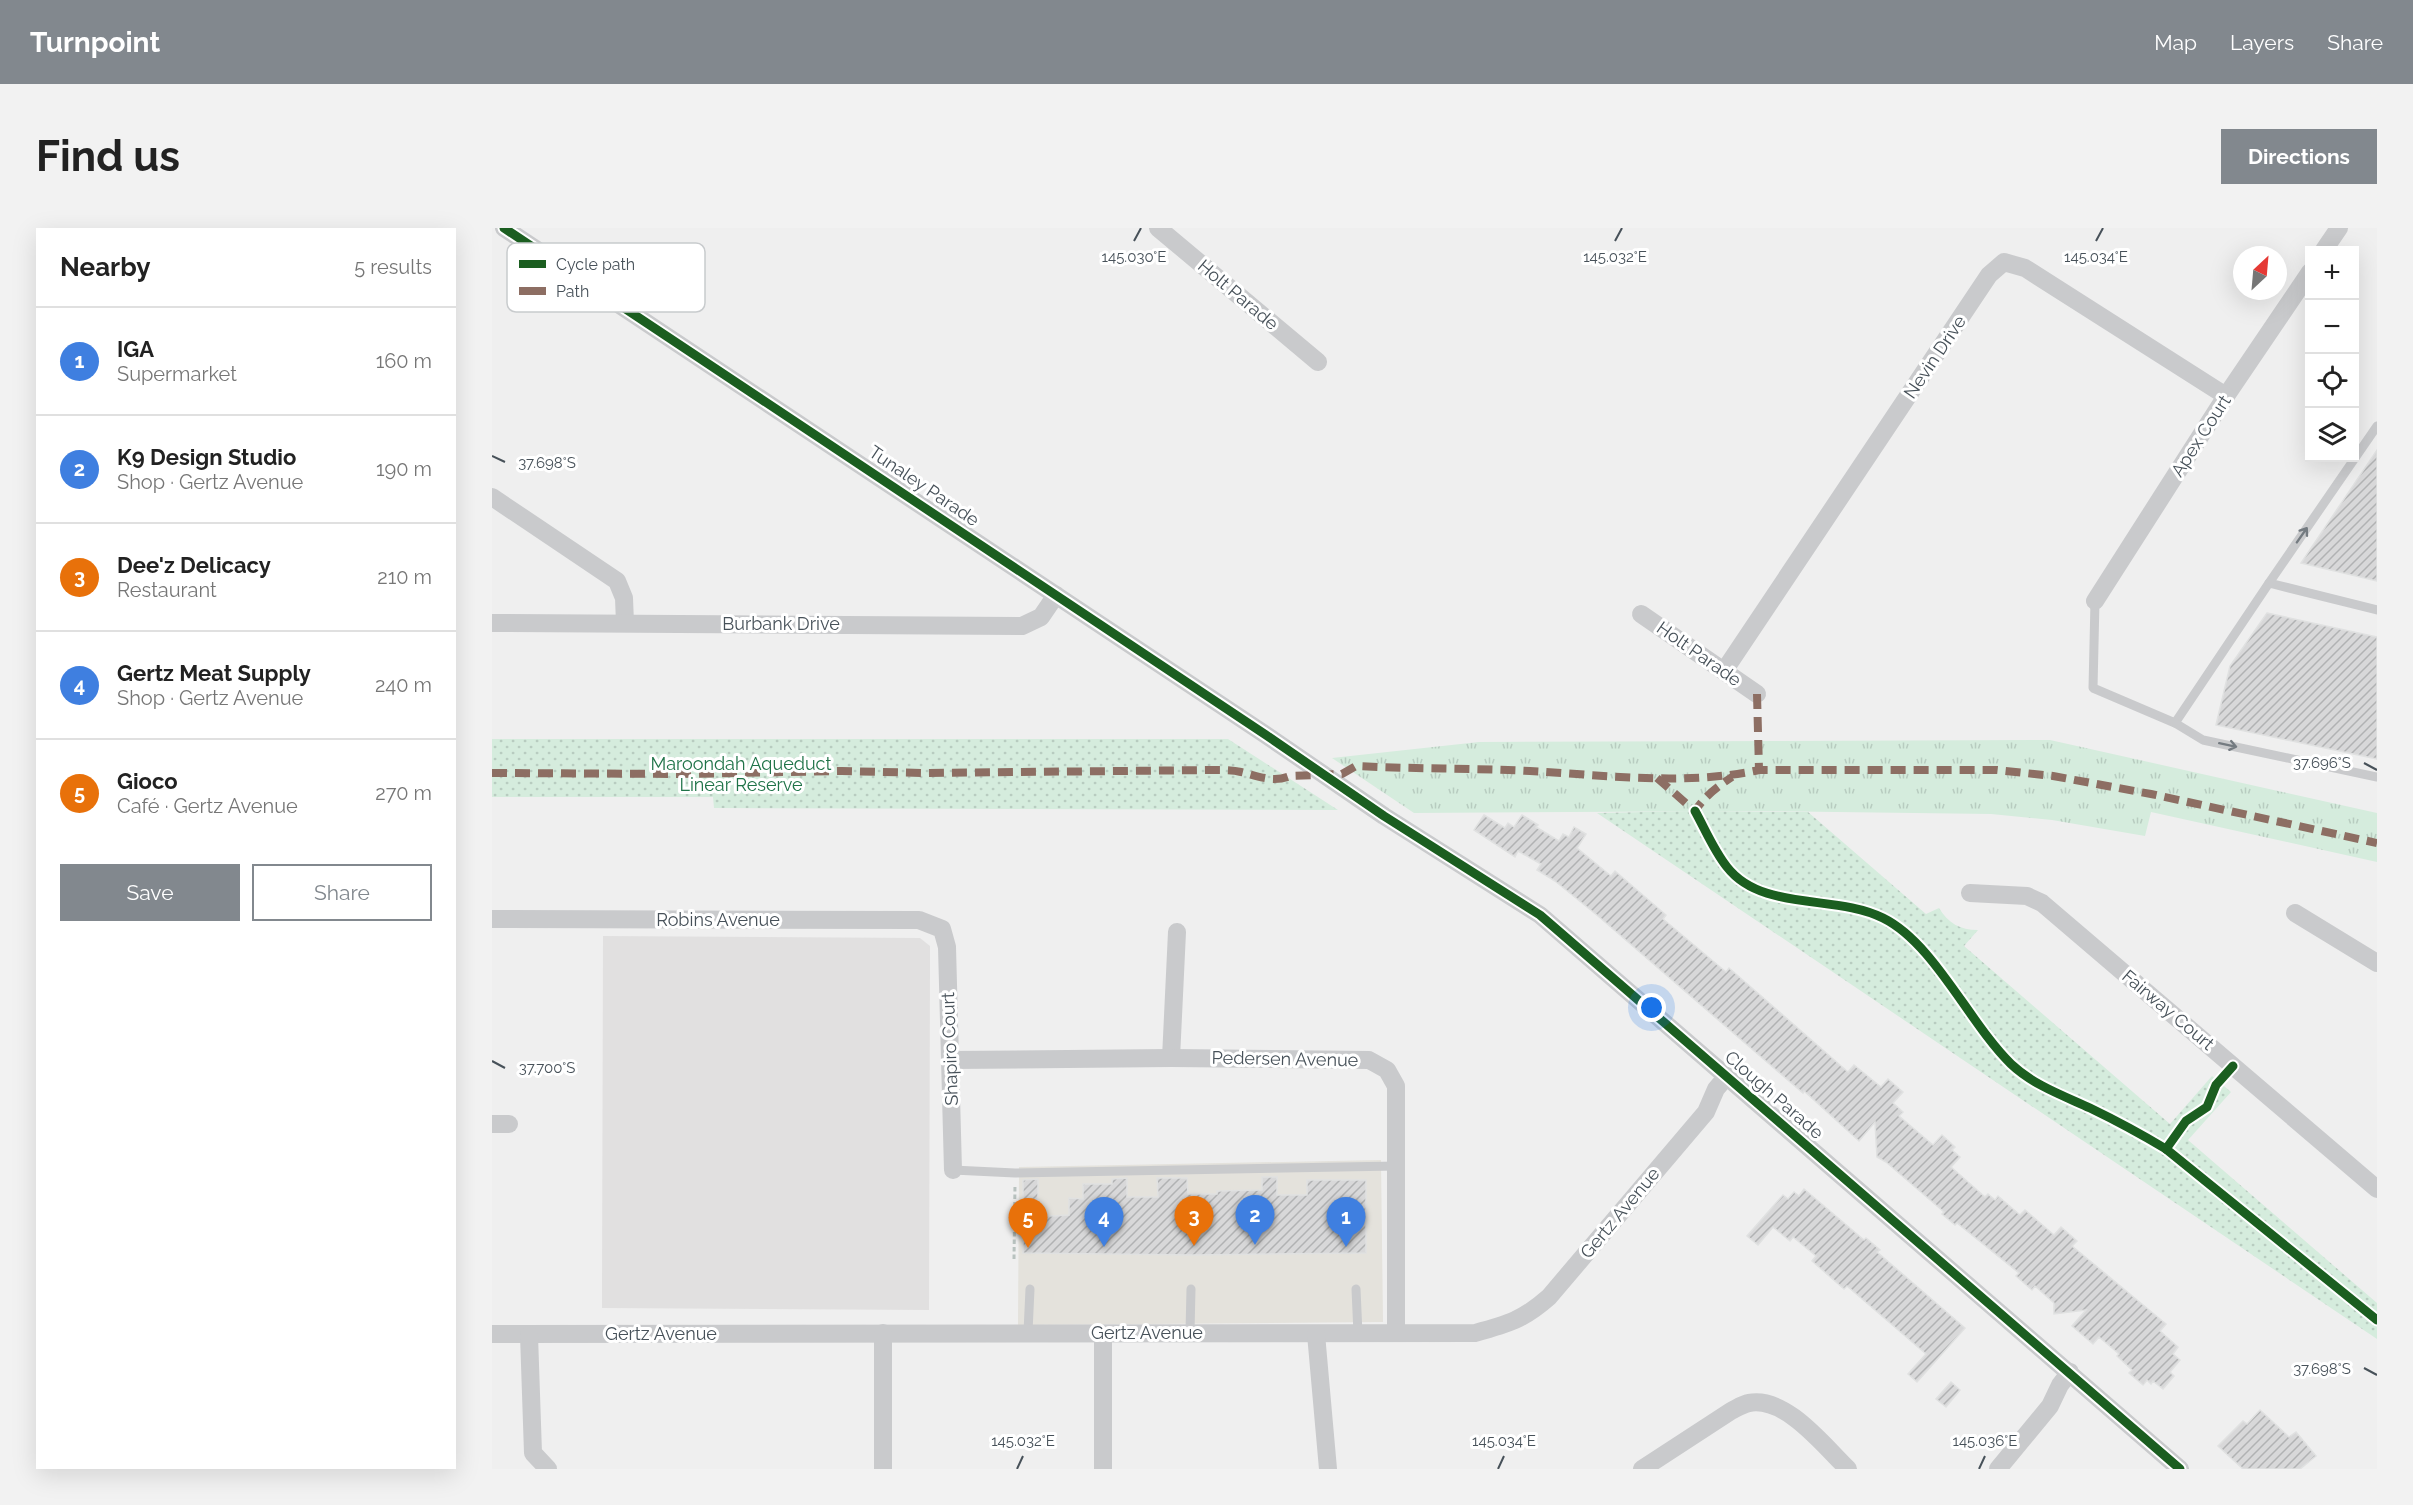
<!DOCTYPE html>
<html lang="en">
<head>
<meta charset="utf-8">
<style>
	body { margin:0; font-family:Raleway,sans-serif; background:#f2f2f2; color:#222 }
	.controls { position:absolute; right:18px; top:18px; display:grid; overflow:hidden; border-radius:0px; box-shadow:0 6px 24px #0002 }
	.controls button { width:54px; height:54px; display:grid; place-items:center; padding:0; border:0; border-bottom:2px solid #e0e0e0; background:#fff; color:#222; font:30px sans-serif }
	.compass { position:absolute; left:1741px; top:18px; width:54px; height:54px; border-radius:50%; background:#fff; box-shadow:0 6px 24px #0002; rotate:26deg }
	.you { position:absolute; left:1160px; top:780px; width:21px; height:21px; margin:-15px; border:4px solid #fff; border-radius:50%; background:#1a73e8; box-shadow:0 0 0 9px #1a73e833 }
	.badge { display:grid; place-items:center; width:39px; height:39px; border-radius:50%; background:#82888e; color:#fff; font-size:20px; font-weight:700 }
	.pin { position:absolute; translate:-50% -50px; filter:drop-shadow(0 2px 3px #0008) }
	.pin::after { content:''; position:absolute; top:32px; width:21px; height:18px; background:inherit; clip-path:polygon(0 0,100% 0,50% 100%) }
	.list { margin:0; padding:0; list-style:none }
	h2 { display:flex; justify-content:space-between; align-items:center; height:78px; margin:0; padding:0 24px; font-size:26px }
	h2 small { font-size:20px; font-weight:400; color:#767676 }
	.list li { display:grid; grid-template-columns:39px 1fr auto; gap:18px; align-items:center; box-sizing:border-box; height:108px; padding:0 24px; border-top:2px solid #e0e0e0 }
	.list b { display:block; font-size:22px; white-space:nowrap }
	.list p { margin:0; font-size:20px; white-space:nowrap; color:#767676 }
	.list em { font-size:20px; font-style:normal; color:#767676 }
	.actions { display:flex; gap:12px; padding:18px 24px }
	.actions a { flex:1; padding:14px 0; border:2px solid #82888e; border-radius:0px; text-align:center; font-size:21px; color:#82888e }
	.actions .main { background:#82888e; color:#fff }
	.icon { flex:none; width:33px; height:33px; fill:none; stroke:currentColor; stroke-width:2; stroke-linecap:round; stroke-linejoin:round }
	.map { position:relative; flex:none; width:1885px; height:1241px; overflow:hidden; border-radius:0px }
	header { display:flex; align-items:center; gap:36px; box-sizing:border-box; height:84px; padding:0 30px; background:#82888e; color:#fff }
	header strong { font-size:28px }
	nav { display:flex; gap:33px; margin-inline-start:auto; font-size:21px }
	.intro { display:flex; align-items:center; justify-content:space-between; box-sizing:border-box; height:144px; padding:0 36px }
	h1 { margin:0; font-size:42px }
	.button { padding:15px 27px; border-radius:0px; background:#82888e; color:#fff; font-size:21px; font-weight:700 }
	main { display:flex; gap:36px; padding:0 36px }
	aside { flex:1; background:#fff; border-radius:0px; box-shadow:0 6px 24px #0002 }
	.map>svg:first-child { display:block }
	.commercial { fill:#e4e2dc }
	.education { fill:#e1e0e0 }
	.grass { fill:url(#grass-tufts) }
	.park { fill:url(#park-dots) }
	.building { fill:url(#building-hatch); stroke:#e0e1e1; stroke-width:1.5 }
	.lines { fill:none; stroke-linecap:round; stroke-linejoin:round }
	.path { stroke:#b8c2bf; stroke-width:3; stroke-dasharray:4.5 3; stroke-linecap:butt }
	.lane { stroke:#c9cacc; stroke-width:9 }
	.street { stroke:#c9cacc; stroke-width:18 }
	.quiet { stroke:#8d6e63; stroke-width:8; stroke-dasharray:15 8; stroke-linecap:butt }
	.cycleway-casing { stroke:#fff; stroke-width:13 }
	.cycleway { stroke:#1b5e20; stroke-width:9 }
	.oneway { stroke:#747b81 }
	.ticks { fill:none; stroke:#475159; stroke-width:2 }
	.labels { text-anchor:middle; stroke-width:6; stroke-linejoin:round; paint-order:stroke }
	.street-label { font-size:18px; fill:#475159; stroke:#fff }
	.park-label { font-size:18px; fill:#1f7348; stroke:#fff }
	.key { fill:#fff; stroke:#c8cbcd; stroke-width:1.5 }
	.key-label { font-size:16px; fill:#475159 }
	.ticks-label { font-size:15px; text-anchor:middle; fill:#475159; stroke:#fff; stroke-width:6; stroke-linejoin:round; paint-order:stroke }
</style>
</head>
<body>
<header>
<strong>Turnpoint</strong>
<nav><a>Map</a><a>Layers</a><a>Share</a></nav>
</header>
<div class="intro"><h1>Find us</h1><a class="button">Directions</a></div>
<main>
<aside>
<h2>Nearby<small>5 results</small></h2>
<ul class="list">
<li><span class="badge" style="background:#3f7fe0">1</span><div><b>IGA</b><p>Supermarket</p></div><em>160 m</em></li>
<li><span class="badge" style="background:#3f7fe0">2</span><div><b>K9 Design Studio</b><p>Shop · Gertz Avenue</p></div><em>190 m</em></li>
<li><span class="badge" style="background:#e8710a">3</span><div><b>Dee'z Delicacy</b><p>Restaurant</p></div><em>210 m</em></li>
<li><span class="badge" style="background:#3f7fe0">4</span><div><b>Gertz Meat Supply</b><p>Shop · Gertz Avenue</p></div><em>240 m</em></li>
<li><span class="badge" style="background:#e8710a">5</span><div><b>Gioco</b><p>Café · Gertz Avenue</p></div><em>270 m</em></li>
</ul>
<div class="actions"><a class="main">Save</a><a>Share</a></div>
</aside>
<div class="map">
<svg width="1885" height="1241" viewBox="0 0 1885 1241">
	<defs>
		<pattern id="grass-tufts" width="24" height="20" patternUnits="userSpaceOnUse" patternTransform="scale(1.5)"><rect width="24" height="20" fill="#d5ecdd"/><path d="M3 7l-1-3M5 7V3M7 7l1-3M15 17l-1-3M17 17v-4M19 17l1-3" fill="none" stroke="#b8ccc0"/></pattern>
		<pattern id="park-dots" width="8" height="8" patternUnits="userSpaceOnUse" patternTransform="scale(1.5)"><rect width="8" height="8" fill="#d5ecdd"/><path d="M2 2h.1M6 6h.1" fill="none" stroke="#b8ccc0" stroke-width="1.8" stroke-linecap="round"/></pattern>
		<pattern id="building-hatch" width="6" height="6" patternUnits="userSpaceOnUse" patternTransform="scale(1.5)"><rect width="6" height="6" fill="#d8d8d9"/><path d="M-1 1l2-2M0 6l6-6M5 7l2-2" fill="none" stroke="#b1b2b3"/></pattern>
	</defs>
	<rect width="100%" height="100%" fill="#efefef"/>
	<path class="commercial" d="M889 932 891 1094 526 1097 527 939Z"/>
	<path class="education" d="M111 708 428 710 438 718 437 1082 110 1080Z"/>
	<path class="grass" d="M1558 512 1885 585V634L1659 584 1653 608 1560 592 1499 586 1268 583 922 585 840 530 987 514Z"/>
	<g class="park">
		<path d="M0 511H736L846 582 222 580 221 569H0Z"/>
		<path d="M1203 583 1316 584 1434 686 1447 680C1456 695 1468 702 1486 702L1472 718 1678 896 1720 848 1739 864 1696 912 1885 1075V1111L1105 585Z"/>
	</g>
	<g class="building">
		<path d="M1885 222V353L1809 335Z"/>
		<path d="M1775 385 1885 409V531L1724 497 1738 438Z"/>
		<path d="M992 587 1013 600 1016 595 1022 599 1030 587 1046 597 1044 599 1067 613 1071 606 1077 609 1082 599 1094 606 1085 620 1119 648 1123 643 1174 687 1171 691 1234 744 1237 740 1356 844 1362 837 1389 859 1396 851 1411 864 1401 875 1411 884 1407 888 1441 917 1450 907 1463 919 1460 922 1468 929 1459 939 1493 969 1496 966 1503 972 1506 968 1528 987 1533 982 1562 1007 1569 999 1585 1013 1580 1018 1674 1096 1668 1103 1686 1119 1681 1126 1688 1132 1678 1144 1682 1148 1671 1161 1661 1153 1659 1156 1655 1152 1651 1157 1637 1145 1640 1142 1625 1128 1627 1126 1607 1109 1601 1116 1580 1098 1594 1082 1562 1086V1075L1543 1058 1540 1062 1524 1048 1527 1045 1465 995 1463 997 1450 986 1452 984 1394 934 1385 929 1383 894 1367 913 1312 863 1311 865 1283 841 1106 688 1063 653 1045 642 1049 636 1026 623 1023 629 982 602Z"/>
		<path d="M770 949H785V967H815V952H874V1025L701 1027 531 1025V952L546 951V987L561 988 577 987V970L591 971V956H620V951L635 950V969H666L665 950H695L696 966H725V963L770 962Z"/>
		<path d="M1312 961 1372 1012 1374 1010 1388 1022 1385 1024 1473 1100 1425 1154 1416 1146 1434 1126 1355 1058 1352 1061 1320 1033 1324 1028 1301 1009 1298 1013 1281 999 1266 1017 1255 1008 1291 967 1296 971 1302 964 1307 968Z"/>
		<path d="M1459 1154 1468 1162 1454 1179 1444 1171Z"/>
		<path d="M1768 1182 1797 1209 1804 1204 1824 1228 1808 1241H1751L1726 1218 1751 1193 1755 1196Z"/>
	</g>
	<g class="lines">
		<path class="path" d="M522 1031 523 956"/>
		<g class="lane">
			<path d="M1777 355 1885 198"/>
			<path d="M1603 373 1601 460 1683 495 1777 355 1885 382"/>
			<path d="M1683 495 1711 512 1885 549"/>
			<path d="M461 942 523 945 905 938"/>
			<path d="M864 1061 866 1106"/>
			<path d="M536 1104 538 1061"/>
			<path d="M698 1104 699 1061"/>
		</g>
		<g class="street">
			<path d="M12 0 774 507 892 588 1048 687 1688 1241"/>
			<path d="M666 0 826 134"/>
			<path d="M1832 22 1847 0"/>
			<path d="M0 269 125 353 132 370 133 395"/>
			<path d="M1603 373 1734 168 1818 44"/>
			<path d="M1149 386 1265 466"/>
			<path d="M0 395 530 398 549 389 564 367"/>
			<path d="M1232 443 1497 47 1512 34 1533 40 1734 168"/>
			<path d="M1478 665 1535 668 1550 675 1885 961"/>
			<path d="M1803 685 1885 735"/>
			<path d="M0 691 427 692 450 701 455 719 461 942"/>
			<path d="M679 830 685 704"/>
			<path d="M459 832 679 830 877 832 895 842 904 858V1105"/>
			<path d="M0 896H17"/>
			<path d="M0 1106 983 1105C1016 1096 1031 1092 1057 1069L1214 884 1224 861 1235 848"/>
			<path d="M611 1106V1241"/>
			<path d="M824 1106 836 1241"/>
			<path d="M37 1107 41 1225 56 1241"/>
			<path d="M391 1241V1105"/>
			<path d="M1150 1241 1239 1183C1245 1180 1251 1176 1257 1175 1294 1168 1332 1218 1356 1241"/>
			<path d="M1506 1241 1558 1178 1568 1157 1578 1144"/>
		</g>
		<g class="quiet">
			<path d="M1265 466 1267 542"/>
			<path d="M0 545 190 546 350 543 432 545 725 542C733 542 741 542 749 544 766 548 781 555 798 548L850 546 864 538C922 541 980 540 1038 543 1113 547 1192 558 1267 542H1505L1561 548 1659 566 1885 615"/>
			<path d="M1165 550 1203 583C1213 568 1225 559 1240 549"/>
		</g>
		<g class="cycleway-casing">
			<g id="cycleway">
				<path d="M12 0 774 507 892 588 1048 687 1688 1241"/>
				<path d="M1203 583C1213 601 1222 623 1235 639 1270 684 1344 666 1391 690 1442 715 1477 795 1519 836 1541 857 1572 868 1598 880 1625 893 1649 906 1674 921L1885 1092"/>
				<path d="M1674 921 1694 893 1715 879 1724 857 1741 838"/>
			</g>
		</g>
		<use href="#cycleway" class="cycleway"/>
	</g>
	<defs><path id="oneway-shaft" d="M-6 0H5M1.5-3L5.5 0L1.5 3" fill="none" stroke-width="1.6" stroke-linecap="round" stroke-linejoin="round" transform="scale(1.5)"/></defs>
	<g class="oneway">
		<use href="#oneway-shaft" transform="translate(1810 307) rotate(-55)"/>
		<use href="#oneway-shaft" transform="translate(1736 517) rotate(12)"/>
	</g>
	<path class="ticks" d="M642 13 649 0M1123 13 1130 0M1604 13 1611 0M0 228 13 234M1872 535 1885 542M0 833 13 840M1872 1140 1885 1147M525 1241 531 1228M1006 1241 1012 1228M1487 1241 1493 1228"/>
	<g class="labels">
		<g class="street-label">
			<text transform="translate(746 67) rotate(40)" y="6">Holt Parade</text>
			<text transform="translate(1443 129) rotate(-56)" y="6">Nevin Drive</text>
			<text transform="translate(1709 208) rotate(-57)" y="6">Apex Court</text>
			<text transform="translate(432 258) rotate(34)" y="6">Tunaley Parade</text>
			<text x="289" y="402">Burbank Drive</text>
			<text transform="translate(1207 426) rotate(35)" y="6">Holt Parade</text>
			<text x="226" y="698">Robins Avenue</text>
			<text transform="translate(1676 782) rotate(40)" y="6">Fairway Court</text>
			<text transform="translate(458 821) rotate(-92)" y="6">Shapiro Court</text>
			<text transform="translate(793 831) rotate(1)" y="6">Pedersen Avenue</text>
			<text transform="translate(1282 867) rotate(41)" y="6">Clough Parade</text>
			<text transform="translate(1128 985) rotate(-50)" y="6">Gertz Avenue</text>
			<text x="655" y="1111">Gertz Avenue</text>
			<text x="169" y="1112">Gertz Avenue</text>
		</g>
		<g class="park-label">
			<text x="249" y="542">Maroondah Aqueduct<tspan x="249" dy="21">Linear Reserve</tspan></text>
		</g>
	</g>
	<rect x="15" y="15" width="198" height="69" rx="9" class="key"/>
	<rect x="27" y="32" width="27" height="8" fill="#1b5e20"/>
	<rect x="27" y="59" width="27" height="8" fill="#8d6e63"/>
	<g class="key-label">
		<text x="64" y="42">Cycle path</text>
		<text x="64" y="69">Path</text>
	</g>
	<g class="ticks-label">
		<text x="642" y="34">145.030°E</text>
		<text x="1123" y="34">145.032°E</text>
		<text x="1604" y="34">145.034°E</text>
		<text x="55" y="240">37.698°S</text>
		<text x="1830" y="540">37.696°S</text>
		<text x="55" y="845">37.700°S</text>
		<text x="1830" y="1146">37.698°S</text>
		<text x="531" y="1218">145.032°E</text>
		<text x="1012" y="1218">145.034°E</text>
		<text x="1493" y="1218">145.036°E</text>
	</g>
</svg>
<div class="controls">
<button>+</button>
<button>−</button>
<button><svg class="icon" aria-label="locate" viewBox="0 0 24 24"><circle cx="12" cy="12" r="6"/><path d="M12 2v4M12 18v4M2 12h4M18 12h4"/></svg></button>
<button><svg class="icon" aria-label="layers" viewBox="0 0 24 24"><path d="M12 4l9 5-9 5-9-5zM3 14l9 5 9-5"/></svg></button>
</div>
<svg class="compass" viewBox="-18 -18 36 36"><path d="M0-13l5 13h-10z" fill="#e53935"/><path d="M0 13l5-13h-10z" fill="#767676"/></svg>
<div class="you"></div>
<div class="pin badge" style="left:854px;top:1019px;background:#3f7fe0">1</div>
<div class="pin badge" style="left:763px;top:1017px;background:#3f7fe0">2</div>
<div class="pin badge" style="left:702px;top:1018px;background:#e8710a">3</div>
<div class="pin badge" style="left:612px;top:1019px;background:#3f7fe0">4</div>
<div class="pin badge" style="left:536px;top:1020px;background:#e8710a">5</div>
</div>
</main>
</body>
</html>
